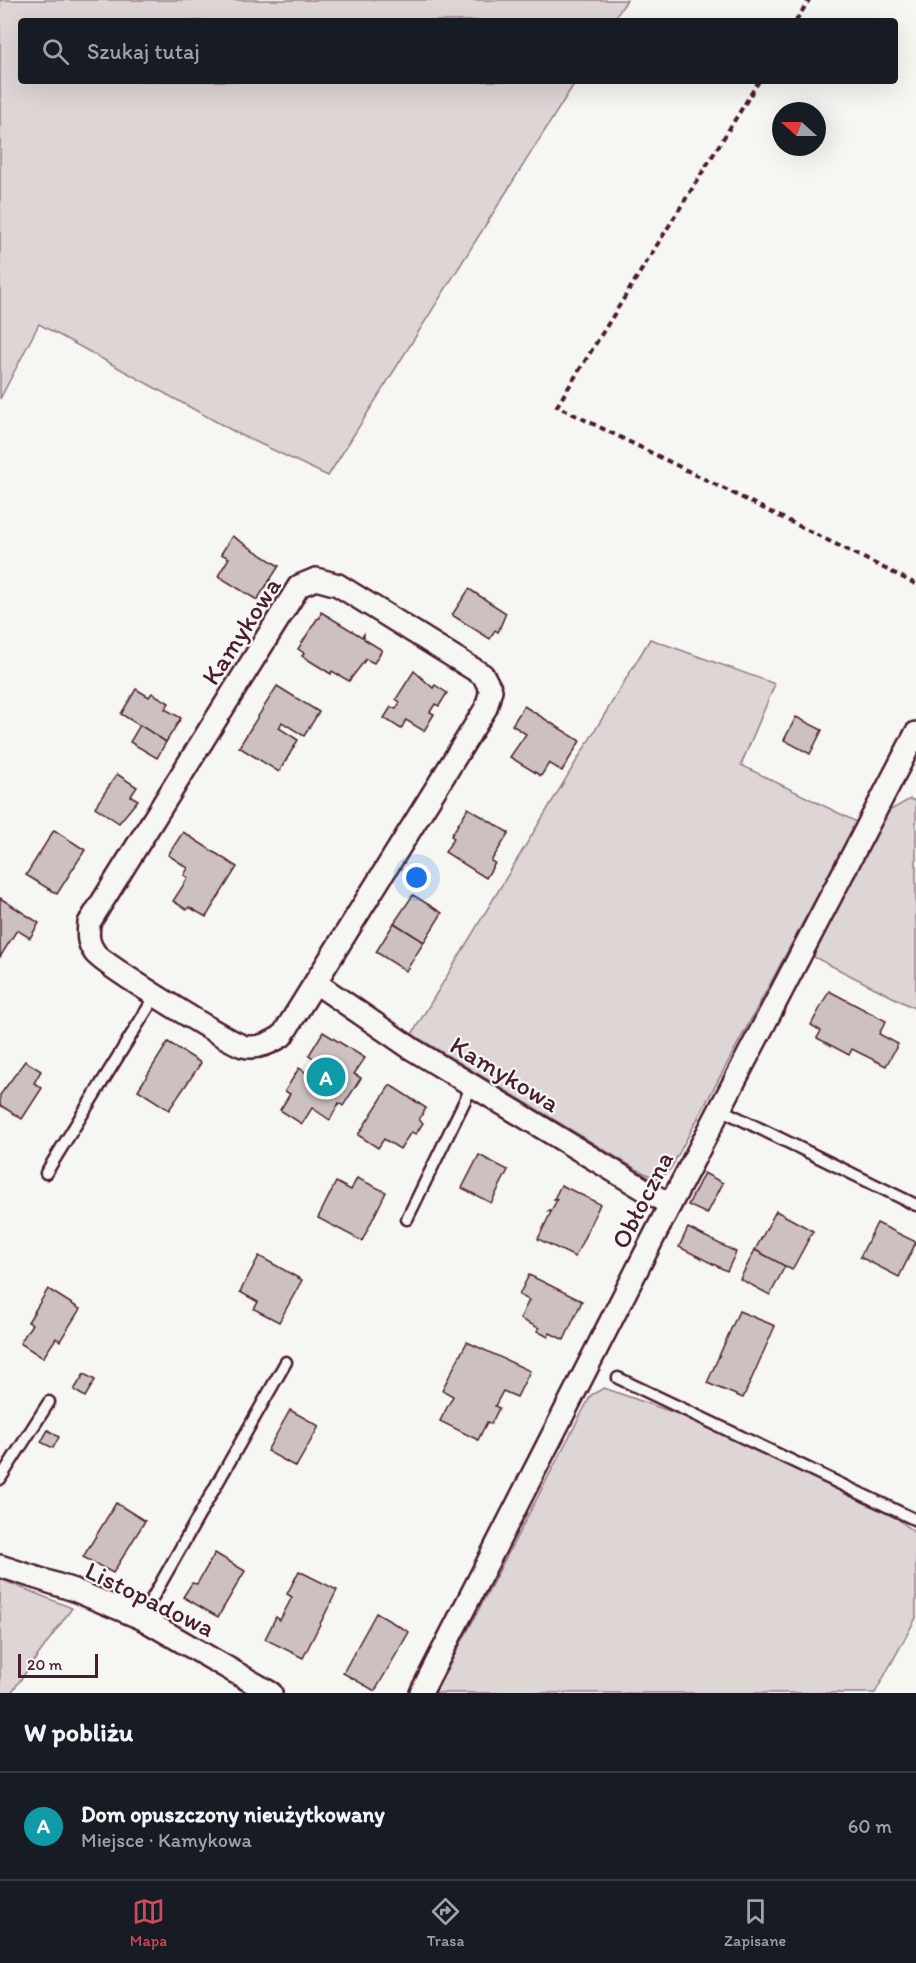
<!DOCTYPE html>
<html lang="pl">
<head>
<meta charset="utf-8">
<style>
	body { margin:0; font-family:Itim,sans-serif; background:#20242c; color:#f1f3f6 }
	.compass { position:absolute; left:772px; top:102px; width:54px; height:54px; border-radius:50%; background:#171b24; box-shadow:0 6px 24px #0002; rotate:291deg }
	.scale { position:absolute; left:18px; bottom:15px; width:80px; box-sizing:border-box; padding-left:6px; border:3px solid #4a1f2b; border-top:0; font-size:16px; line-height:21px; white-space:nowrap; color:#4a1f2b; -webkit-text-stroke:4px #f6f6f2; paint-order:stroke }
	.you { position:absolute; left:417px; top:878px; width:21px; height:21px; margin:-15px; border:4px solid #fff; border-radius:50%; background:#1a73e8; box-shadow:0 0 0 9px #1a73e833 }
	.badge { display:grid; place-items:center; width:39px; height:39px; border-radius:50%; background:#d1495b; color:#fff; font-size:20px; font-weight:700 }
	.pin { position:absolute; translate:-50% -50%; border:3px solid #fff; box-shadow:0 2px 6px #0006 }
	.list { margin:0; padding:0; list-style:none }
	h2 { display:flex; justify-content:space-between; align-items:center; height:78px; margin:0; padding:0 24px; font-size:26px }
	h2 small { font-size:20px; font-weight:400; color:#9ea1a6 }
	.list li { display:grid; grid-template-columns:39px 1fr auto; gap:18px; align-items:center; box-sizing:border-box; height:108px; padding:0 24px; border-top:2px solid #363941 }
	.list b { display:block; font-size:22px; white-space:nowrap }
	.list p { margin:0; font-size:20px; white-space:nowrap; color:#9ea1a6 }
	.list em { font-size:20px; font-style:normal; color:#9ea1a6 }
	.icon { flex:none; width:33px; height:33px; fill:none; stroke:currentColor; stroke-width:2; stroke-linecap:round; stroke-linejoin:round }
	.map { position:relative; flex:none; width:916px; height:1693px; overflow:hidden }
	.search { position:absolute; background:#171b24; box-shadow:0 6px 24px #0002; left:18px; right:18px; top:18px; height:66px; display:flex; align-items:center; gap:15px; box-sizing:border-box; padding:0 21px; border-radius:6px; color:#9ea1a6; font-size:22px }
	.sheet { height:186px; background:#171b24 }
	nav { display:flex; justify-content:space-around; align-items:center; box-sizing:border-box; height:84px; border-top:2px solid #363941; background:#171b24; font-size:16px; color:#9ea1a6 }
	nav a { display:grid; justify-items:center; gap:3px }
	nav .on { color:#d1495b }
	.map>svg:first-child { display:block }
	.green { fill:#ddd6d5; stroke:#947a80; stroke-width:1.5 }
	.building { fill:#ccc1c0; stroke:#4a1f2b; stroke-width:1.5 }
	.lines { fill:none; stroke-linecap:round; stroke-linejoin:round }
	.service-casing { stroke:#4a1f2b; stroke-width:15 }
	.minor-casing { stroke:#4a1f2b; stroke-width:26 }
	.path { stroke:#4a1f2b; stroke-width:4; stroke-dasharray:6 4.5; stroke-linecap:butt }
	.service { stroke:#f6f6f2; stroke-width:10 }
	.minor { stroke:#f6f6f2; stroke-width:21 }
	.labels { text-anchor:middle; stroke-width:4.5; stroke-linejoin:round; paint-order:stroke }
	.street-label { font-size:26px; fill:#4a1f2b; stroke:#f6f6f2 }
</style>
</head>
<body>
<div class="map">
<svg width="916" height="1693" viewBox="0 0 916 1693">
	<rect width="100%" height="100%" fill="#f6f6f2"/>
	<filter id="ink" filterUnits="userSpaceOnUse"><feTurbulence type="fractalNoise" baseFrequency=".0167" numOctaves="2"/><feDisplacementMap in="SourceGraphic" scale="12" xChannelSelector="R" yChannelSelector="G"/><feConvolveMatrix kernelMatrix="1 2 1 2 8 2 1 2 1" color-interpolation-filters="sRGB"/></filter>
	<g filter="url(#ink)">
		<g class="green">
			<path d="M0 0H627L613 21H21V81H576L328 476 235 432 39 324 0 399Z"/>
			<path d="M650 639 775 684 741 765 857 822 671 1168 659 1180 636 1169 412 1034Z"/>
			<path d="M910 799 916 801V1009L812 956 872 839 889 811Z"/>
			<path d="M604 1388 706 1424 897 1518 916 1534V1618L875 1693H435L591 1395Z"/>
			<path d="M0 1579 72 1608 11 1693H0Z"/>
		</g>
		<g class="building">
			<path d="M232 536 279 566 257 600 218 576 229 558 221 554Z"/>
			<path d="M469 589 506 613 498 632 495 630 490 639 452 615Z"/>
			<path d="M321 612 362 637 364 634V639L382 650 374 663 366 659 349 681 332 671 331 674 302 656 304 653 298 649 317 619 320 618Z"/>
			<path d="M414 671 433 688 435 685 447 693 439 706 435 704 430 712 434 714 424 731 406 720 401 729 384 718 391 707 396 709 400 702 396 699Z"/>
			<path d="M277 686 319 712 304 736 282 722 279 728 298 740 279 772 239 747Z"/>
			<path d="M136 689 149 697 152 693 169 703 165 709 181 718 166 742 121 714Z"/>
			<path d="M524 706 580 741 562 771 549 763 541 776 510 757 526 734 512 725Z"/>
			<path d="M796 717 822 730 810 754 784 740Z"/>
			<path d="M140 725 166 742 157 758 130 742Z"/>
			<path d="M117 774 137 787 131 796 138 800 119 823 95 807Z"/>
			<path d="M468 808 509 833 491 861 495 863 486 878 445 852 454 838 451 836Z"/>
			<path d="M54 830 85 850 57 894 26 875Z"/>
			<path d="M183 832 237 867 206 917 189 907 187 910 173 901 188 878 184 875 188 868 168 855Z"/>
			<path d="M413 895 442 913 424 942 394 923Z"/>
			<path d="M0 898 39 923 30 938 17 930 0 957Z"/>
			<path d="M394 923 424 942 406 971 376 952Z"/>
			<path d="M829 991 886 1021 879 1034 898 1044 886 1066 852 1049 849 1055 817 1038 821 1031 811 1025Z"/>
			<path d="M323 1032 365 1058 354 1074 361 1078 343 1106 339 1103 330 1120 312 1108 302 1124 280 1110 290 1094 285 1091 299 1068 310 1075 319 1062 309 1055Z"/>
			<path d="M168 1042 201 1063 169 1110 138 1090Z"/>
			<path d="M25 1061 41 1071 34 1083 42 1088 22 1119 0 1105V1095Z"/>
			<path d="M390 1085 426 1108 419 1120 423 1123 416 1134 411 1132 400 1149 384 1139 378 1148 358 1135Z"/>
			<path d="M479 1155 508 1170 491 1203 462 1188Z"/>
			<path d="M704 1173 723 1183 707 1214 688 1205Z"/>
			<path d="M357 1178 386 1192 362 1241 318 1218 336 1182 351 1190Z"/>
			<path d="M561 1185 600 1204 575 1257 538 1239 551 1212 548 1211 552 1209 557 1200 554 1199Z"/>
			<path d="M776 1211 813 1231 792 1270 755 1250Z"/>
			<path d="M877 1223 916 1242 899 1277 860 1257Z"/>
			<path d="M688 1228 736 1252 727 1271 679 1247Z"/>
			<path d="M755 1250 785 1266 770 1295 740 1279Z"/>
			<path d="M259 1256 302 1280 279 1322 254 1309 258 1302 240 1292Z"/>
			<path d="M529 1275 582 1301 564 1340 550 1333 548 1337 537 1331 539 1328 520 1319 529 1300 519 1295Z"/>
			<path d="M48 1289 80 1309 60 1341 56 1338 43 1358 20 1343 32 1324 28 1322Z"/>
			<path d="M739 1311 775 1326 743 1398 707 1383Z"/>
			<path d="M467 1342 530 1371 517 1397 503 1391 495 1406 499 1408 491 1424 487 1422 478 1440 440 1421 453 1396 442 1390Z"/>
			<path d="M84 1374 95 1380 85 1397 74 1390Z"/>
			<path d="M290 1410 319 1426 296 1467 267 1451Z"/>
			<path d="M48 1430 59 1437 53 1448 41 1442Z"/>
			<path d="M116 1503 145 1521 113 1573 83 1557Z"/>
			<path d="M215 1553 245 1571 218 1617 183 1597 192 1583 197 1584Z"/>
			<path d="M299 1571 337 1590 303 1658 265 1639 276 1617 280 1620 292 1597 287 1594Z"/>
			<path d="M376 1613 409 1632 375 1691 343 1673Z"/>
		</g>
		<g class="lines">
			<g class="service-casing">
				<g id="service">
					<path d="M720 1109 916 1205"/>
					<path d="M46 1173 156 995"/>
					<path d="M407 1219 472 1086"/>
					<path d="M618 1378 916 1520"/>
					<path d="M0 1479 49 1402"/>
					<path d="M141 1618 286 1362"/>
				</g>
			</g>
			<g class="minor-casing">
				<g id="minor">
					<path d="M316 579 338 585 483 675 491 690 486 708 282 1036C271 1043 257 1050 243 1046 227 1041 102 964 95 953 87 942 88 935 89 923L299 586Z"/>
					<path d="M316 983 412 1049 670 1205"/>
					<path d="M0 1566 74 1590 141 1618 271 1693"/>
					<path d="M421 1693 670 1205 916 733"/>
				</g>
			</g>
			<g class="path">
				<path d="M796 21 809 0"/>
				<path d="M759 81 557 406 916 584"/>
			</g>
			<use href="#service" class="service"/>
			<use href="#minor" class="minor"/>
		</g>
	</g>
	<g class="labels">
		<g class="street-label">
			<text transform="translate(241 631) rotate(-57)" y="9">Kamykowa</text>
			<text transform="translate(505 1074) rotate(31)" y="9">Kamykowa</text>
			<text transform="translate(642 1200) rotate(-63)" y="9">Obłoczna</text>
			<text transform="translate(150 1599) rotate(26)" y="9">Listopadowa</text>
		</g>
	</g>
</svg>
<svg class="compass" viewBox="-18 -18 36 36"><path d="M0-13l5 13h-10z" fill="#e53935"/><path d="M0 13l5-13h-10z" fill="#9ea1a6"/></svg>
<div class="scale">20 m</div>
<div class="you"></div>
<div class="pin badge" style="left:326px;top:1077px;background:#0f9aa8">A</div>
<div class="search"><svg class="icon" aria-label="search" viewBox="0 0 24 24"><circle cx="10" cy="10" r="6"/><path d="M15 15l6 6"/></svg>Szukaj tutaj</div>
</div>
<section class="sheet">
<h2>W pobliżu<small></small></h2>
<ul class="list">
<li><span class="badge" style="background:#0f9aa8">A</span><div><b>Dom opuszczony nieużytkowany</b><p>Miejsce · Kamykowa</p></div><em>60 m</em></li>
</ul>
</section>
<nav>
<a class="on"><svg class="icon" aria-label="map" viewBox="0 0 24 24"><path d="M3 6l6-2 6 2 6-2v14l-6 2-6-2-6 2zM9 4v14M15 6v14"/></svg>Mapa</a>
<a><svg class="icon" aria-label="directions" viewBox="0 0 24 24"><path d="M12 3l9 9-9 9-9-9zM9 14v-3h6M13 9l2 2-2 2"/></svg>Trasa</a>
<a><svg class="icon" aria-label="saved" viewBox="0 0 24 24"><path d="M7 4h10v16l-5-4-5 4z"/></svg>Zapisane</a>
</nav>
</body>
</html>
